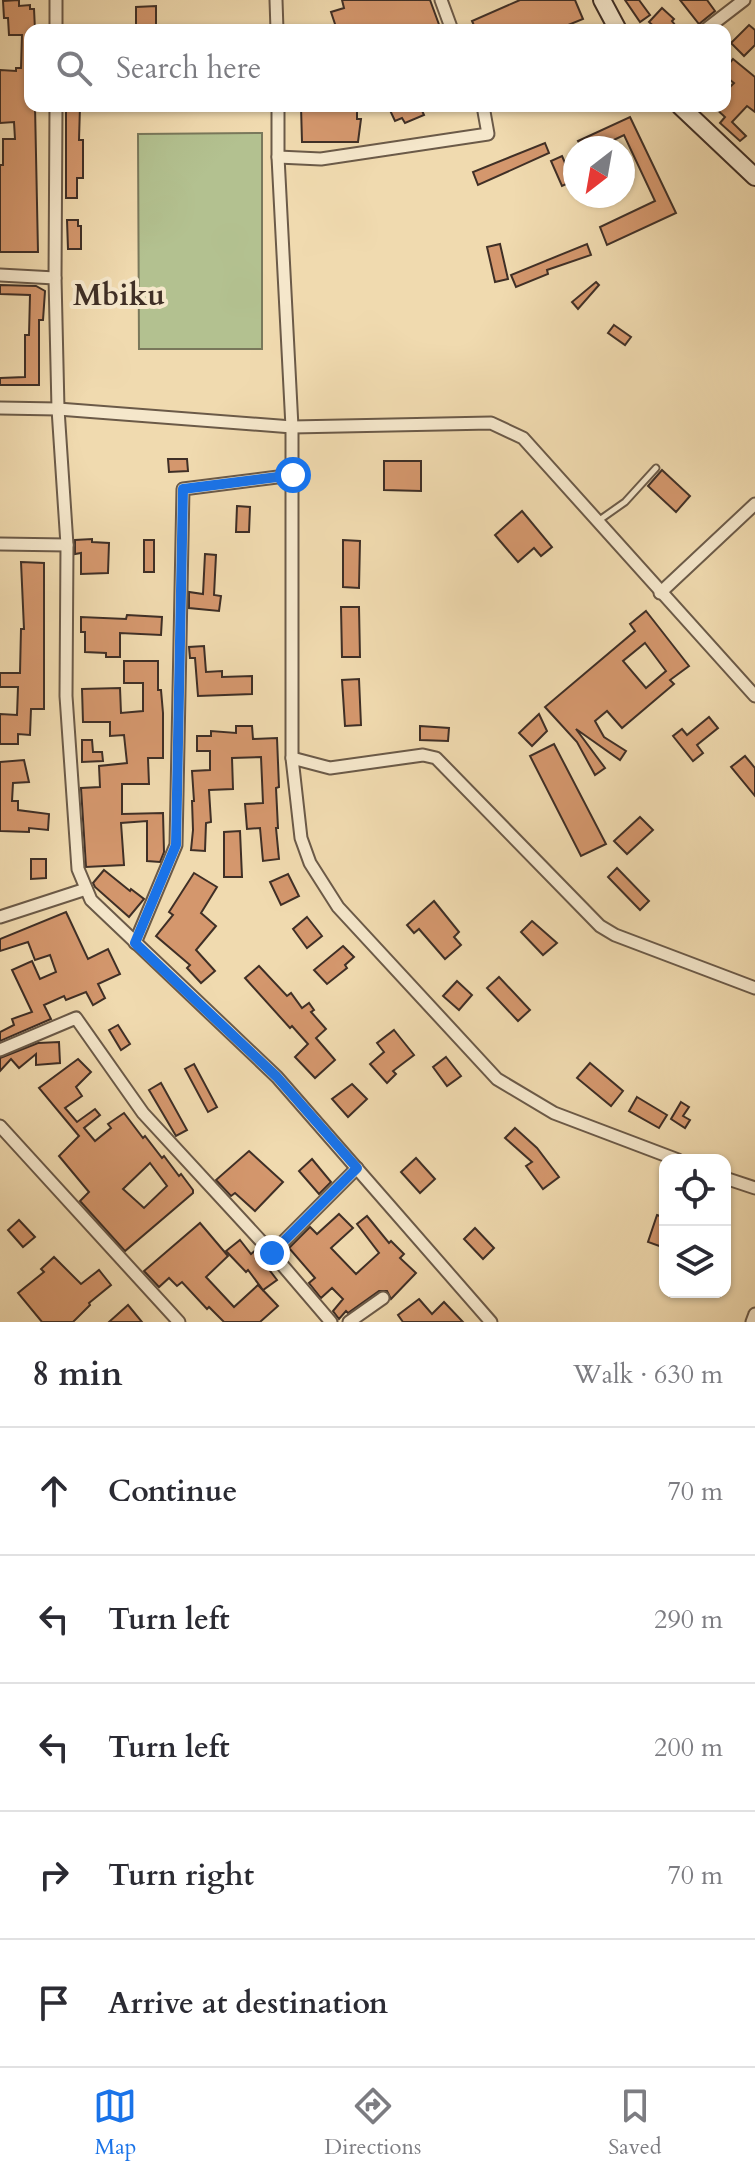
<!DOCTYPE html>
<html lang="en">
<head>
<meta charset="utf-8">
<style>
	body { margin:0; font-family:Cardo,serif; background:#f7f7f7; color:#2b2b33 }
	.controls { position:absolute; right:24px; bottom:24px; display:grid; overflow:hidden; border-radius:16px; box-shadow:0 2px 6px #0004 }
	.controls button { width:72px; height:72px; display:grid; place-items:center; padding:0; border:0; border-bottom:2px solid #e1e1e2; background:#fff; color:#2b2b33; font:40px sans-serif }
	.compass { position:absolute; left:563px; top:136px; width:72px; height:72px; border-radius:50%; background:#fff; box-shadow:0 2px 6px #0004; rotate:211deg }
	.stop { position:absolute; width:24px; height:24px; margin:-18px; border:6px solid #1a73e8; border-radius:50%; background:#fff }
	.stop.end { background:#1a73e8; border-color:#fff; box-shadow:0 2px 8px #0008 }
	.list { margin:0; padding:0; list-style:none }
	h2 { display:flex; justify-content:space-between; align-items:center; height:104px; margin:0; padding:0 32px; font-size:34px }
	h2 small { font-size:26px; font-weight:400; color:#7c7c81 }
	.list li { display:grid; grid-template-columns:52px 1fr auto; gap:24px; align-items:center; box-sizing:border-box; height:128px; padding:0 32px; border-top:2px solid #e1e1e2 }
	.list b { display:block; font-size:30px; white-space:nowrap }
	.list em { font-size:26px; font-style:normal; color:#7c7c81 }
	.icon { flex:none; width:44px; height:44px; fill:none; stroke:currentColor; stroke-width:2; stroke-linecap:round; stroke-linejoin:round }
	.map { position:relative; flex:none; width:755px; height:1322px; overflow:hidden }
	.search { position:absolute; background:#fff; box-shadow:0 2px 6px #0004; left:24px; right:24px; top:24px; height:88px; display:flex; align-items:center; gap:20px; box-sizing:border-box; padding:0 28px; border-radius:16px; color:#7c7c81; font-size:30px }
	.sheet { height:744px; background:#fff }
	nav { display:flex; justify-content:space-around; align-items:center; box-sizing:border-box; height:112px; border-top:2px solid #e1e1e2; background:#fff; font-size:22px; color:#7c7c81 }
	nav a { display:grid; justify-items:center; gap:4px }
	nav .on { color:#1a73e8 }
	.map>svg:first-child { display:block }
	.green { fill:#b3c190; stroke:#79785b; stroke-width:2 }
	.building { fill:#d4976d; stroke:#3f2f26; stroke-width:2; fill-rule:evenodd }
	.lines { fill:none; stroke-linecap:round; stroke-linejoin:round }
	.lane-casing { stroke:#6b5a48; stroke-width:9 }
	.street-casing { stroke:#6b5a48; stroke-width:15 }
	.secondary-casing { stroke:#3f2f26; stroke-width:20 }
	.lane { stroke:#f5e7cb; stroke-width:5 }
	.street { stroke:#f5e7cb; stroke-width:11 }
	.secondary { stroke:#f5e7cb; stroke-width:16 }
	.route { stroke:#1a73e8; stroke-width:10 }
	.labels { text-anchor:middle; stroke-width:8; stroke-linejoin:round; paint-order:stroke }
	.quarter-label { font-size:30px; font-weight:bold; fill:#3f2f26; stroke:#f5e7cb }
</style>
</head>
<body>
<div class="map">
<svg width="755" height="1322" viewBox="0 0 755 1322">
	<rect width="100%" height="100%" fill="#f0daaf"/>
	<filter id="stains"><feTurbulence type="fractalNoise" baseFrequency=".0025" numOctaves="4"/><feColorMatrix values="0 0 0 0 .2 0 0 0 0 .09 0 0 0 0 .02 0 0 0 .5 -.17"/></filter>
	<radialGradient id="worn" r=".72"><stop offset=".6" stop-color="#630" stop-opacity="0"/><stop offset="1" stop-color="#630" stop-opacity=".3"/></radialGradient>
	<path class="green" d="M262 133V349H139L138 134Z"/>
	<g class="building">
		<path d="M19 0V6L30 5V9H34L35 30H30V106H35L38 252H0V165H3V139H15L14 122 0 123V70L16 71V68H21L22 35H9L8 18H4L3 1Z"/>
		<path d="M342 0H430L441 30H337L331 12 344 8Z"/>
		<path d="M520 0H575L583 19 556 30H476L472 21Z"/>
		<path d="M625 0H639L650 15 640 22Z"/>
		<path d="M680 0H707L715 11 699 24Z"/>
		<path d="M156 6V30H136V7Z"/>
		<path d="M662 8 674 19 672 21 679 30H658L649 22Z"/>
		<path d="M749 25 755 30V45L744 56 731 43Z"/>
		<path d="M733 59 755 77V112L747 106 732 122 746 136 740 141 720 123 725 117 713 106H725V92L734 83 725 76V69Z"/>
		<path d="M66 106H80L79 140H83V178H77V198H66Z"/>
		<path d="M301 106H357V119H361L358 142H302Z"/>
		<path d="M388 106H420L424 115 405 123 402 118 395 121Z"/>
		<path d="M630 117 676 213 607 245 600 227 655 201 624 135 597 148H582L578 141Z"/>
		<path d="M545 143 549 153 478 185 473 172Z"/>
		<path d="M562 156 573 181 562 186 551 161Z"/>
		<path d="M67 220H78V226H81V249H68Z"/>
		<path d="M500 244 508 279 495 282 487 247Z"/>
		<path d="M587 244 591 255 547 270 548 274 516 287 511 275Z"/>
		<path d="M596 282 599 285 578 309 572 302Z"/>
		<path d="M0 285 36 286 45 291 43 320H39V385H0V378L25 377V335H29L30 295 0 294Z"/>
		<path d="M614 325 631 337 625 345 608 333Z"/>
		<path d="M168 459H187L188 471 169 472Z"/>
		<path d="M384 461H421V491L384 490Z"/>
		<path d="M662 470 690 496 676 512 648 486Z"/>
		<path d="M237 506 250 507 249 532H236Z"/>
		<path d="M522 511 552 547 541 556 534 548 518 562 495 535Z"/>
		<path d="M92 539V542L109 543 108 573 81 574V553L75 554V540Z"/>
		<rect x="144" y="540" width="10" height="32"/>
		<path d="M343 540 360 541 359 588 343 587Z"/>
		<path d="M205 554 216 555 214 595 221 596 219 611 189 608V592L203 594Z"/>
		<path d="M21 562 44 563V709H31L30 735 18 734V744H0V714L17 715 18 687H0V673H20L21 629H24Z"/>
		<path d="M341 607H359L360 657H342Z"/>
		<path d="M646 611 689 666 670 680 674 684 622 728 607 711 595 721 604 737 626 751 620 760 576 729 605 768 595 775 577 742 545 707 635 631 630 624ZM645 643 666 671 646 688 623 661Z"/>
		<path d="M127 615 162 617 161 635 120 633V657H106V653L85 652V632H81V617L126 619Z"/>
		<path d="M204 646 206 672 222 671V677L252 676V694L198 696 195 658H190L189 647Z"/>
		<path d="M124 661H158V690H161L163 713V758H148L149 784H122V814L163 813 164 852 160 862 147 861V821L121 823 124 865 86 867 81 788 100 787 99 766 127 763 124 735 110 736V722H83L82 689 120 688 121 713 143 711V683H124Z"/>
		<path d="M359 679 361 725 345 726 342 680Z"/>
		<path d="M539 714 547 731 532 746 519 733Z"/>
		<path d="M709 717 718 728 697 745 703 753 693 761 673 736 682 729 687 735Z"/>
		<path d="M236 726H252L253 739 277 738 279 787 276 788 278 828H276L279 859 263 861 260 828 247 829 245 804 263 803 261 757 232 758 233 789 209 790 211 822 206 823 205 851 191 850 193 830 192 801H194L192 771 210 770V751H197V736H211V731L236 733Z"/>
		<path d="M420 726 449 728 448 741 420 740Z"/>
		<path d="M82 740H92L93 752H102L103 761 82 762Z"/>
		<path d="M554 744 606 844 581 856 530 756Z"/>
		<path d="M745 756 755 768V796L731 767Z"/>
		<path d="M24 760 29 782 13 783 12 801H18V810L49 814 48 830 29 828V832L0 831V762Z"/>
		<path d="M640 817 653 830 627 854 614 841Z"/>
		<path d="M240 831 242 877H224V832Z"/>
		<path d="M31 859H46V878L31 879Z"/>
		<path d="M617 868 649 901 640 910 608 877Z"/>
		<path d="M104 870 130 891 131 889 144 899 129 917 95 887 93 883Z"/>
		<path d="M194 873 217 887 201 913 216 926 196 950 215 971 201 983 187 968 190 965 156 936 173 915 169 912Z"/>
		<path d="M288 874 299 896 281 905 270 882Z"/>
		<path d="M434 901 459 932 454 937 461 945 445 959 419 929 414 933 407 925Z"/>
		<path d="M66 912 88 959 108 949 120 974 98 984 105 998 93 1005 86 992 66 1000 64 996 44 1005 51 1019 0 1041V1032L14 1025 12 1019 32 1012 12 970 32 961 40 979 56 972 50 955 35 960 28 942 0 951V939Z"/>
		<path d="M307 917 322 936 307 948 293 929Z"/>
		<path d="M532 921 557 943 543 955 521 932Z"/>
		<path d="M343 946 354 957 345 965 347 968 327 984 314 970Z"/>
		<path d="M259 966 287 996 291 993 302 1008 309 1003 314 1010 311 1012 326 1029 316 1038 335 1060 315 1078 295 1057 308 1044 292 1026 290 1028 245 978Z"/>
		<path d="M499 977 530 1010 518 1021 487 988Z"/>
		<path d="M457 981 472 995 459 1010 443 996Z"/>
		<path d="M118 1025 130 1044 121 1050 109 1030Z"/>
		<path d="M394 1030 414 1055 393 1071 396 1074 387 1083 370 1064 384 1052 377 1043Z"/>
		<path d="M59 1042 60 1063 36 1065V1054L19 1068 11 1059 0 1071V1058L38 1043Z"/>
		<path d="M446 1057 461 1076 447 1086 433 1067Z"/>
		<path d="M78 1059 91 1072 76 1087 82 1096 65 1108 77 1122 95 1109 100 1115 84 1128 95 1141 111 1128 108 1124 124 1113 143 1138 145 1136 162 1158 164 1156 179 1176 181 1174 193 1190V1193L125 1251 80 1201 89 1192 59 1156 79 1136 39 1088ZM150 1163 167 1186 144 1208 123 1189Z"/>
		<path d="M590 1063 623 1091 611 1106 577 1078Z"/>
		<path d="M194 1064 217 1107 208 1112 185 1069Z"/>
		<path d="M161 1083 187 1130 176 1136 149 1090Z"/>
		<path d="M352 1084 367 1099 348 1117 332 1099Z"/>
		<path d="M637 1097 667 1115 659 1128 629 1111Z"/>
		<path d="M681 1102 689 1107 683 1116 690 1120 685 1128 671 1119Z"/>
		<path d="M515 1128 537 1148 559 1177 543 1189 526 1166 532 1162 505 1138Z"/>
		<path d="M249 1151 283 1182 255 1211 235 1193 231 1196 216 1180Z"/>
		<path d="M416 1158 435 1179 420 1193 401 1172Z"/>
		<path d="M312 1159 331 1182 319 1194 299 1171Z"/>
		<path d="M339 1214 353 1228 331 1248 356 1274 379 1253 357 1224 367 1216 389 1243 391 1241 404 1254 400 1258 416 1273 391 1299 387 1291H379L348 1313 346 1311 339 1319 333 1311 343 1299 332 1288 321 1298 309 1283 315 1278 289 1248 310 1227 317 1234Z"/>
		<path d="M657 1215 665 1218V1248L648 1242Z"/>
		<path d="M19 1220 35 1237 23 1247 8 1230Z"/>
		<path d="M200 1223 228 1256 206 1277 234 1307 258 1285 278 1306 260 1322H224L209 1307 207 1309 182 1282 177 1286 169 1278 159 1287 144 1271Z"/>
		<path d="M475 1228 494 1248 483 1259 464 1239Z"/>
		<path d="M240 1240 251 1254 257 1249 267 1260 264 1263 277 1280 263 1290 248 1270 246 1272 226 1251Z"/>
		<path d="M54 1257 81 1284 99 1270 111 1285 89 1303 90 1305 73 1322H42L18 1293 44 1272 41 1269Z"/>
		<path d="M419 1299 432 1314 444 1302 463 1322H403L398 1315Z"/>
		<path d="M128 1305 142 1322H109Z"/>
	</g>
	<g class="lines">
		<g class="lane-casing">
			<path id="lane" d="M598 521 625 502 656 468"/>
		</g>
		<g class="street-casing">
			<g id="street">
				<path d="M276 0 277 30"/>
				<path d="M441 0 452 30"/>
				<path d="M56 30V0"/>
				<path d="M705 30 744 0"/>
				<path d="M56 106 55 278 58 409 67 545 66 696 78 869 91 900 277 1077 491 1322"/>
				<path d="M278 106V157L292 427V758L301 838 310 863 338 907 497 1079 554 1113 678 1160"/>
				<path d="M278 157 321 159 488 134 483 106"/>
				<path d="M0 275 55 278"/>
				<path d="M0 408 58 409 292 427 491 423 523 438 755 696"/>
				<path d="M0 544 67 545"/>
				<path d="M660 593 755 504"/>
				<path d="M292 758 330 768 423 755 436 758 600 926 615 935 755 988"/>
				<path d="M0 917 86 889"/>
				<path d="M135 943 176 845 183 489 293 475"/>
				<path d="M0 1050 76 1018 143 1113 272 1253 331 1322"/>
				<path d="M0 1126 179 1322"/>
				<path d="M725 1178 755 1188"/>
				<path d="M272 1253 357 1168"/>
				<path d="M349 1322 383 1298"/>
				<path d="M752 1322 755 1314"/>
			</g>
		</g>
		<g class="secondary-casing">
			<g id="secondary">
				<path d="M602 0 618 30"/>
				<path d="M680 106 755 177"/>
			</g>
		</g>
		<use href="#lane" class="lane"/>
		<use href="#street" class="street"/>
		<use href="#secondary" class="secondary"/>
	</g>
	<g class="lines">
		<path class="route" d="M272 1253 357 1168 277 1077 135 943 176 845 183 489 293 475"/>
	</g>
	<g class="labels">
		<g class="quarter-label">
			<text x="119" y="305">Mbiku</text>
		</g>
	</g>
	<rect width="100%" height="100%" filter="url(#stains)"/>
	<rect width="100%" height="100%" fill="url(#worn)"/>
</svg>
<div class="controls">
<button><svg class="icon" aria-label="locate" viewBox="0 0 24 24"><circle cx="12" cy="12" r="6"/><path d="M12 2v4M12 18v4M2 12h4M18 12h4"/></svg></button>
<button><svg class="icon" aria-label="layers" viewBox="0 0 24 24"><path d="M12 4l9 5-9 5-9-5zM3 14l9 5 9-5"/></svg></button>
</div>
<svg class="compass" viewBox="-18 -18 36 36"><path d="M0-13l5 13h-10z" fill="#e53935"/><path d="M0 13l5-13h-10z" fill="#7c7c81"/></svg>
<div class="stop" style="left:293px;top:475px"></div>
<div class="stop end" style="left:272px;top:1253px"></div>
<div class="search"><svg class="icon" aria-label="search" viewBox="0 0 24 24"><circle cx="10" cy="10" r="6"/><path d="M15 15l6 6"/></svg>Search here</div>
</div>
<section class="sheet">
<h2>8 min<small>Walk · 630 m</small></h2>
<ul class="list">
<li><svg class="icon" aria-label="ahead" viewBox="0 0 24 24"><path d="M12 20V5M6 11l6-6 6 6"/></svg><div><b>Continue</b></div><em>70 m</em></li>
<li><svg class="icon" aria-label="left" viewBox="0 0 24 24"><path d="M17 20v-9H6M10 6l-5 5 5 5"/></svg><div><b>Turn left</b></div><em>290 m</em></li>
<li><svg class="icon" aria-label="left" viewBox="0 0 24 24"><path d="M17 20v-9H6M10 6l-5 5 5 5"/></svg><div><b>Turn left</b></div><em>200 m</em></li>
<li><svg class="icon" aria-label="right" viewBox="0 0 24 24"><path d="M7 20v-9h11M14 6l5 5-5 5"/></svg><div><b>Turn right</b></div><em>70 m</em></li>
<li><svg class="icon" aria-label="arrive" viewBox="0 0 24 24"><path d="M6 21V4h12l-3 4 3 4H6"/></svg><div><b>Arrive at destination</b></div></li>
</ul>
</section>
<nav>
<a class="on"><svg class="icon" aria-label="map" viewBox="0 0 24 24"><path d="M3 6l6-2 6 2 6-2v14l-6 2-6-2-6 2zM9 4v14M15 6v14"/></svg>Map</a>
<a><svg class="icon" aria-label="directions" viewBox="0 0 24 24"><path d="M12 3l9 9-9 9-9-9zM9 14v-3h6M13 9l2 2-2 2"/></svg>Directions</a>
<a><svg class="icon" aria-label="saved" viewBox="0 0 24 24"><path d="M7 4h10v16l-5-4-5 4z"/></svg>Saved</a>
</nav>
</body>
</html>
